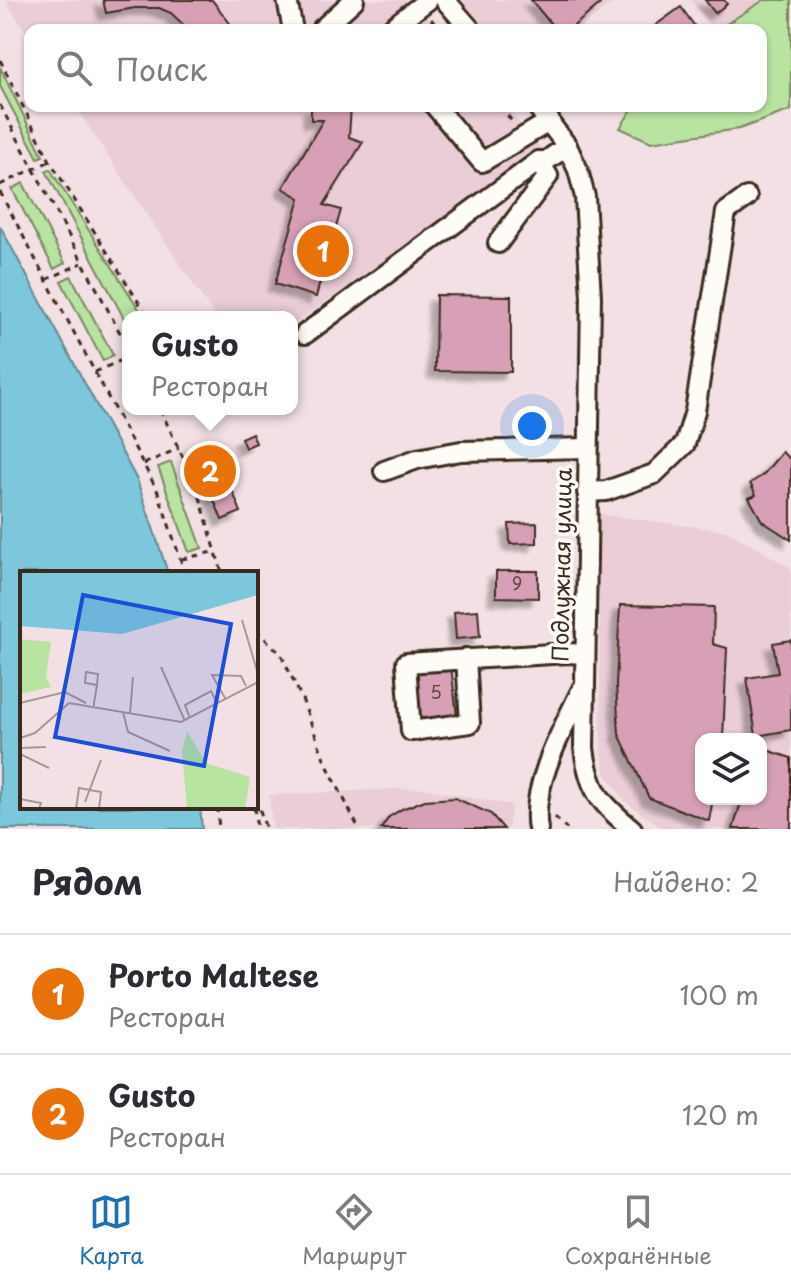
<!DOCTYPE html>
<html lang="ru">
<head>
<meta charset="utf-8">
<style>
	body { margin:0; font-family:"Playpen Sans",sans-serif; background:#f2f2f3; color:#2b2b33 }
	.controls { position:absolute; right:24px; bottom:24px; display:grid; overflow:hidden; border-radius:16px; box-shadow:0 2px 6px #0004 }
	.controls button { width:72px; height:72px; display:grid; place-items:center; padding:0; border:0; border-bottom:2px solid #e1e1e2; background:#fff; color:#2b2b33; font:40px sans-serif }
	.you { position:absolute; left:532px; top:426px; width:28px; height:28px; margin:-20px; border:6px solid #fff; border-radius:50%; background:#1a73e8; box-shadow:0 0 0 12px #1a73e833 }
	.badge { display:grid; place-items:center; width:52px; height:52px; border-radius:50%; background:#1f6fb2; color:#fff; font-size:26px; font-weight:700 }
	.pin { position:absolute; translate:-50% -50%; border:4px solid #fff; box-shadow:0 2px 8px #0006 }
	.popup { position:absolute; left:122px; top:311px; width:176px; height:104px; box-sizing:border-box; display:grid; place-content:center; border-radius:16px; background:#fff; filter:drop-shadow(0 2px 6px #0005); font-size:26px; white-space:nowrap; color:#7c7c81 }
	.popup b { font-size:30px; color:#2b2b33 }
	.popup::after { content:''; position:absolute; left:50%; top:100%; margin-left:-16px; border:16px solid transparent; border-top-color:#fff }
	.list { margin:0; padding:0; list-style:none }
	h2 { display:flex; justify-content:space-between; align-items:center; height:104px; margin:0; padding:0 32px; font-size:34px }
	h2 small { font-size:26px; font-weight:400; color:#7c7c81 }
	.list li { display:grid; grid-template-columns:52px 1fr auto; gap:24px; align-items:center; box-sizing:border-box; height:120px; padding:0 32px; border-top:2px solid #e1e1e2 }
	.list b { display:block; font-size:30px; white-space:nowrap }
	.list p { margin:0; font-size:26px; white-space:nowrap; color:#7c7c81 }
	.list em { font-size:26px; font-style:normal; color:#7c7c81 }
	.icon { flex:none; width:44px; height:44px; fill:none; stroke:currentColor; stroke-width:2; stroke-linecap:round; stroke-linejoin:round }
	.map { position:relative; flex:none; width:791px; height:829px; overflow:hidden }
	.search { position:absolute; background:#fff; box-shadow:0 2px 6px #0004; left:24px; right:24px; top:24px; height:88px; display:flex; align-items:center; gap:20px; box-sizing:border-box; padding:0 28px; border-radius:16px; color:#7c7c81; font-size:30px }
	.sheet { height:344px; background:#fff }
	nav { display:flex; justify-content:space-around; align-items:center; box-sizing:border-box; height:112px; border-top:2px solid #e1e1e2; background:#fff; font-size:22px; color:#7c7c81 }
	nav a { display:grid; justify-items:center; gap:4px }
	nav .on { color:#1f6fb2 }
	.map>svg:first-child { display:block }
	.built { fill:#eacdd6; fill-rule:evenodd }
	.green { fill:#b8e3a1; stroke:#7a8660; stroke-width:2 }
	.water { fill:#7dc7dd; stroke:#638891; stroke-width:2 }
	.building { fill:#d7a0b6; stroke:#3b2a1e; stroke-width:2; filter:url(#shadow) }
	.lines { fill:none; stroke-linecap:round; stroke-linejoin:round }
	.minor-casing { stroke:#3b2a1e; stroke-width:24 }
	.path { stroke:#3b2a1e; stroke-width:3; stroke-dasharray:6 6; stroke-linecap:butt }
	.minor { stroke:#fdfcf7; stroke-width:18 }
	.labels { text-anchor:middle; stroke-width:7; stroke-linejoin:round; paint-order:stroke }
	.number-label { font-size:18px; fill:#624844 }
	.street-label { font-size:22px; fill:#3b2a1e; stroke:#fdfcf7 }
	.inset-road { fill:none; stroke:#a99795; stroke-width:2 }
	.view { fill:#1d4ed8; fill-opacity:0.15; stroke:#1d4ed8; stroke-width:4 }
	.inset-edge { fill:none; stroke:#3b2a1e; stroke-width:4 }
</style>
</head>
<body>
<div class="map">
<svg width="791" height="829" viewBox="0 0 791 829">
	<defs>
		<filter id="shadow"><feDropShadow dx="-7" dy="7" stdDeviation="2" flood-color="#0004"/></filter>
	</defs>
	<rect width="100%" height="100%" fill="#f2e0e4"/>
	<filter id="ink" filterUnits="userSpaceOnUse"><feTurbulence type="fractalNoise" baseFrequency=".0125" numOctaves="2"/><feDisplacementMap in="SourceGraphic" scale="16" xChannelSelector="R" yChannelSelector="G"/><feConvolveMatrix kernelMatrix="1 2 1 2 8 2 1 2 1" color-interpolation-filters="sRGB"/></filter>
	<g filter="url(#ink)">
		<g class="built">
			<path d="M5 0H413L439 30H30V38Z"/>
			<path d="M461 0H616L578 30H488Z"/>
			<path d="M690 0H777L729 30H714Z"/>
			<path d="M75 106H505L543 151 292 325V317H215Z"/>
			<path d="M598 514 727 531 791 568V829H664L626 802 606 775 601 749ZM701 739H761V799H701Z"/>
			<path d="M420 788 512 805 508 829H273L269 795Z"/>
		</g>
		<g class="green">
			<path d="M764 0H791V110L739 129 651 142 620 128 634 106H761V30H717Z"/>
			<path d="M0 67 43 156 38 158 0 86Z"/>
			<path d="M50 169 144 317H128V326L46 171Z"/>
			<path d="M23 183 65 263 54 269 12 189Z"/>
			<path d="M71 276 113 355 103 361 61 281Z"/>
			<path d="M171 462 202 548 189 552 158 467Z"/>
		</g>
		<path class="water" d="M0 226 137 480 168 573H22V807H200L202 829H0Z"/>
		<g class="building">
			<path d="M103 0H212L232 26 227 30H189L171 13 159 8H135L106 13Z"/>
			<path d="M531 0H597L600 4 569 30H556Z"/>
			<path d="M705 0H724L727 4 715 13Z"/>
			<path d="M681 7 696 28 659 30 656 25Z"/>
			<path d="M311 106H351L349 137 363 142 324 205 341 210 335 231 347 255 323 271 316 297 275 284 300 198 283 188 323 120H311Z"/>
			<path d="M436 295 511 296V372L435 371Z"/>
			<path d="M252 433 256 443 245 448 241 438Z"/>
			<path d="M212 440 241 512 222 520 193 447Z"/>
			<path d="M782 452 791 460V540L762 521 749 498 756 495 750 483 763 475Z"/>
			<path d="M537 523V543L510 544 509 524Z"/>
			<path d="M496 571H538V598L496 597Z"/>
			<path d="M620 605 714 607 713 644 727 648 723 739H701V799H713L709 821 649 798 619 734 616 685Z"/>
			<path d="M478 610 480 637 456 639 454 612Z"/>
			<path d="M791 640V730L756 736 747 678 778 673 773 643Z"/>
			<path d="M451 666 457 716 421 721 415 670Z"/>
			<path d="M761 748 791 758V829H733L742 799H761Z"/>
			<path d="M455 798 491 814 504 829H381L389 817 402 809 425 800Z"/>
		</g>
		<g class="lines">
			<g class="minor-casing">
				<g id="minor">
					<path d="M287 0 293 30"/>
					<path d="M445 0 471 30"/>
					<path d="M321 30 354 0"/>
					<path d="M389 30 428 0"/>
					<path d="M435 106 482 162 550 121"/>
					<path d="M537 106 567 146 578 170 585 197 591 297 584 748C589 790 600 803 632 829"/>
					<path d="M498 243 548 176 539 161"/>
					<path d="M305 334 539 161H546L567 146"/>
					<path d="M384 471 417 459 461 451 588 448"/>
					<path d="M587 492 606 491 654 474 685 444 695 411 726 212 747 197"/>
					<path d="M466 658 470 723 411 731 406 663 568 653 584 654"/>
					<path d="M538 829C530 787 564 726 582 689"/>
				</g>
			</g>
			<g class="path">
				<path d="M431 19 440 30"/>
				<path d="M0 60 50 161 148 317"/>
				<path d="M0 105 128 348"/>
				<path d="M500 106 514 124"/>
				<path d="M0 185 50 161"/>
				<path d="M0 192 158 492 185 573"/>
				<path d="M46 280 82 263"/>
				<path d="M95 372 128 357"/>
				<path d="M160 409 197 487 222 573"/>
				<path d="M144 464 179 448"/>
				<path d="M182 559 217 551"/>
				<path d="M256 630 281 654 302 699 325 761 359 829"/>
				<path d="M256 798 266 829"/>
				<path d="M217 807 219 829"/>
				<path d="M254 807 257 829"/>
				<path d="M555 817 567 829"/>
			</g>
			<use href="#minor" class="minor"/>
		</g>
	</g>
	<g class="labels">
		<g class="number-label">
			<text x="517" y="590">9</text>
			<text x="436" y="699">5</text>
		</g>
		<g class="street-label">
			<text transform="translate(562 565) rotate(-89)" y="8">Подлужная улица</text>
		</g>
	</g>
	<g transform="translate(20 571)">
		<rect width="238" height="238" fill="#f2e0e4"/>
		<path d="M0 68 31 71 26 106 31 116 0 123ZM167 160 186 192 230 206 225 238H167L162 181Z" fill="#b8e3a1"/>
		<path d="M0 0H238V24L102 63 0 55Z" fill="#7dc7dd"/>
		<path class="inset-road" d="M222 49 238 103M141 96 165 150M205 127 192 104 221 105 226 115M0 132 45 121 66 132M74 135V132L77 114 78 103 66 101 65 112 77 114M103 141 108 161 150 180M110 143 113 106M170 147 165 134 191 120 197 132M0 167 15 162 49 132 161 151 238 111M0 177 26 176M0 183 29 197M0 228 21 232 19 238M65 231 81 189M56 238 59 217 81 221 79 238"/>
		<path class="view" d="M63 24 211 53 184 195 35 166Z"/>
		<rect width="238" height="238" class="inset-edge"/>
	</g>
</svg>
<div class="controls">
<button><svg class="icon" aria-label="layers" viewBox="0 0 24 24"><path d="M12 4l9 5-9 5-9-5zM3 14l9 5 9-5"/></svg></button>
</div>
<div class="you"></div>
<div class="pin badge" style="left:323px;top:251px;background:#e8710a">1</div>
<div class="pin badge" style="left:210px;top:471px;background:#e8710a">2</div>
<div class="popup"><b>Gusto</b>Ресторан</div>
<div class="search"><svg class="icon" aria-label="search" viewBox="0 0 24 24"><circle cx="10" cy="10" r="6"/><path d="M15 15l6 6"/></svg>Поиск</div>
</div>
<section class="sheet">
<h2>Рядом<small>Найдено: 2</small></h2>
<ul class="list">
<li><span class="badge" style="background:#e8710a">1</span><div><b>Porto Maltese</b><p>Ресторан</p></div><em>100 m</em></li>
<li><span class="badge" style="background:#e8710a">2</span><div><b>Gusto</b><p>Ресторан</p></div><em>120 m</em></li>
</ul>
</section>
<nav>
<a class="on"><svg class="icon" aria-label="map" viewBox="0 0 24 24"><path d="M3 6l6-2 6 2 6-2v14l-6 2-6-2-6 2zM9 4v14M15 6v14"/></svg>Карта</a>
<a><svg class="icon" aria-label="directions" viewBox="0 0 24 24"><path d="M12 3l9 9-9 9-9-9zM9 14v-3h6M13 9l2 2-2 2"/></svg>Маршрут</a>
<a><svg class="icon" aria-label="saved" viewBox="0 0 24 24"><path d="M7 4h10v16l-5-4-5 4z"/></svg>Сохранённые</a>
</nav>
</body>
</html>
